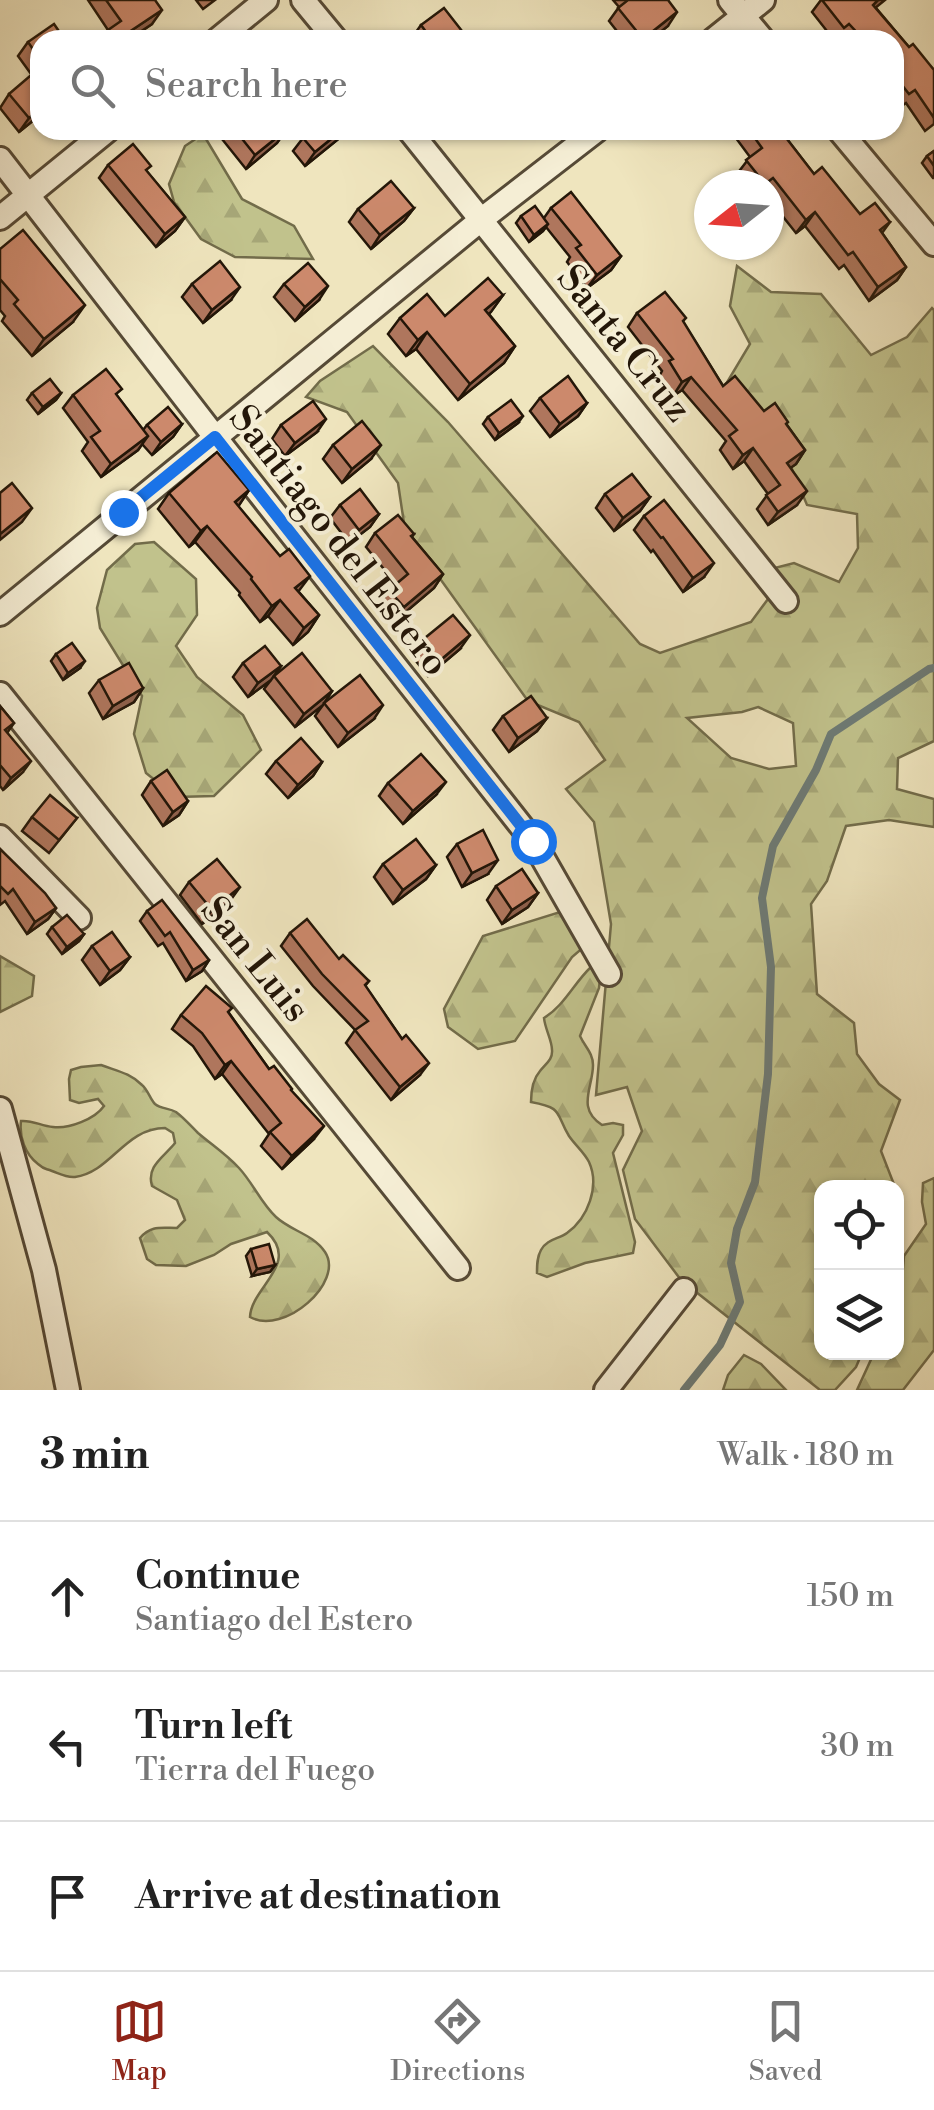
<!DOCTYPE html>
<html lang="en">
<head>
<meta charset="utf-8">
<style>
	body { margin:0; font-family:"Libre Bodoni",serif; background:#f2f2f2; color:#222 }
	.controls { position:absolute; right:30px; bottom:30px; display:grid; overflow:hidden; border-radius:20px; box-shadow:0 2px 8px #0004 }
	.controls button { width:90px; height:90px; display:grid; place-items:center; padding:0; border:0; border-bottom:2px solid #e0e0e0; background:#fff; color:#222; font:50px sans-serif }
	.compass { position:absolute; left:694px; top:170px; width:90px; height:90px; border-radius:50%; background:#fff; box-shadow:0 2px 8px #0004; rotate:253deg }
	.stop { position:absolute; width:30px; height:30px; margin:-22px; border:8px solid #1a73e8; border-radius:50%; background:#fff }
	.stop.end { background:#1a73e8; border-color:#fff; box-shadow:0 2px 10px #0008 }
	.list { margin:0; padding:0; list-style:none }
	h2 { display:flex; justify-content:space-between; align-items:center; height:130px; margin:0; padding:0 40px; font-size:42px }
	h2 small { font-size:32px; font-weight:400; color:#767676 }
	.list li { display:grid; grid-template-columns:65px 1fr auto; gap:30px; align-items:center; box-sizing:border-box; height:150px; padding:0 40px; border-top:2px solid #e0e0e0 }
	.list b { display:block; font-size:38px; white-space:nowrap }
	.list p { margin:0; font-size:32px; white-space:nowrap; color:#767676 }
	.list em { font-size:32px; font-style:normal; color:#767676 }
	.icon { flex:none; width:55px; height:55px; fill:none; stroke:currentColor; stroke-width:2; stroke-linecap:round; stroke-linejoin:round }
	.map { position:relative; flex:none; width:934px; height:1390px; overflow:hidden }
	.search { position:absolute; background:#fff; box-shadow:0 2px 8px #0004; left:30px; right:30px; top:30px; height:110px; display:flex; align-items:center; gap:25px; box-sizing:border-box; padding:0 35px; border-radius:30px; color:#767676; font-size:38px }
	.sheet { height:580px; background:#fff }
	nav { display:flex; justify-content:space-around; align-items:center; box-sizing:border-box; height:140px; border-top:2px solid #e0e0e0; background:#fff; font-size:28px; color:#767676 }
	nav a { display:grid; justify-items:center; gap:5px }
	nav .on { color:#8f2418 }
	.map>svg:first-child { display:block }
	.forest { fill:url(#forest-firs); stroke:#726c4a; stroke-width:2.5; fill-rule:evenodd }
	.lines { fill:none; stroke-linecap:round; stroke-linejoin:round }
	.stream { stroke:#6d7a75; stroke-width:8 }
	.street-casing { stroke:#564a36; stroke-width:28 }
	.street { stroke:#f5eed5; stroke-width:22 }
	.wall { fill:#af765d; stroke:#231608; stroke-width:2.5 }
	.shaded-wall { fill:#8f604c; stroke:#231608; stroke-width:2.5 }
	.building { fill:#cc896c; stroke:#231608; stroke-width:2.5 }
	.route { stroke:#1a73e8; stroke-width:12 }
	.labels { text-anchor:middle; stroke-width:8; stroke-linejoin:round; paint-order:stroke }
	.street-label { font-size:38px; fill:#231608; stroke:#f5eed5 }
</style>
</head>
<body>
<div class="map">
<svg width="934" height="1390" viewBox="0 0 934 1390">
	<defs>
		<pattern id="forest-firs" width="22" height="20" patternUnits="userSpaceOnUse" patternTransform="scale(2.5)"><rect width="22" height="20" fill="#c1c28c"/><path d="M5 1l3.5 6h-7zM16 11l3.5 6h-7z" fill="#a6a677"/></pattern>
	</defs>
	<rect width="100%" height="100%" fill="#efe5be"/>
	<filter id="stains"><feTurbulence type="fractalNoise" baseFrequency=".002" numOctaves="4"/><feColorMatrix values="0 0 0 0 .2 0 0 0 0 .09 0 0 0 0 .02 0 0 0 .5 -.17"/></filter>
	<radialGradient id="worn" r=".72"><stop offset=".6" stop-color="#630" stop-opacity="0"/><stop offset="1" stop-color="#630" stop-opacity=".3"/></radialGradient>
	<g class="forest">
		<path d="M203 134 242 199 294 226 313 259 235 257 201 239 174 202 169 184 185 146Z"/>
		<path d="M737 266 771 292 821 294 871 355 907 337 932 308 934 310V741L898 758 897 789 934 799V827L889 820 846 826 827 881 811 904 817 994 854 1023 857 1054 879 1084 900 1100 881 1151 895 1187 822 1188V1352L862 1353 856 1367 835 1390H820L681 1280 635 1219 623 1170 642 1131 627 1087 596 1095 611 924 594 822 566 789 605 760 579 722 528 701 405 530 398 483 347 412 306 397 320 381 373 346 448 422 640 644 660 653 751 622 768 599 759 572 794 563 839 582 858 548 857 514 807 505 789 462 720 394 750 344 730 306ZM758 707 793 723 796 766 769 769 731 758 687 718 742 712Z"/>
		<path d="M154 542 196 579 197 615 176 646 197 677 243 715 261 750 214 796 176 797 146 773 134 734 142 696 100 628 97 608 107 570 135 544Z"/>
		<path d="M560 912 579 921 585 940 600 933 572 957 515 1041 478 1049 448 1027 444 1009 483 936Z"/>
		<path d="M0 956 34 976 32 996 0 1012Z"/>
		<path d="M591 967 601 969 599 988 580 1036C585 1047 593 1053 593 1065 593 1088 576 1108 602 1125L613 1123 623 1125V1135L613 1153 635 1242 633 1253 585 1263 547 1277 537 1273C537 1265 537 1257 541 1250 547 1239 559 1239 567 1233 588 1218 600 1186 589 1162 584 1152 575 1145 569 1136 555 1113 564 1108 531 1102 531 1091 533 1079 540 1071 545 1064 553 1060 552 1050 552 1040 545 1029 544 1018 564 1006 574 983 591 967Z"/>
		<path d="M101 1065C117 1071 130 1073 142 1085 148 1090 150 1099 155 1104 161 1109 169 1108 176 1112 184 1118 191 1126 198 1133 212 1145 226 1154 239 1168 253 1183 261 1203 276 1217 291 1231 313 1234 325 1252 345 1282 284 1336 250 1317 251 1287 301 1264 267 1232L231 1244 214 1255 186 1266 156 1265 147 1259 140 1238C151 1225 161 1228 177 1228L185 1220 177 1200 152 1186C146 1166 164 1157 175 1143L173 1133 165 1128C125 1128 111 1172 75 1177 67 1178 60 1174 52 1171 44 1168 45 1170 38 1164 25 1154 19 1137 21 1121 33 1120 41 1126 53 1127 69 1129 95 1119 104 1106L98 1099 79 1103 70 1100 69 1079 71 1070 81 1067Z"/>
		<path d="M934 1178V1350L903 1390H857L874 1353 896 1352 897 1321 899 1316 904 1256 926 1224 922 1202 923 1183Z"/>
		<path d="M744 1355 761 1364 786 1390H723L728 1375Z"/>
	</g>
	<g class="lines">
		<path class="stream" d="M684 1390 720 1345 740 1302 731 1263 737 1229 755 1182 768 1074 771 967 762 898 773 846 816 770 831 734 929 669 934 668"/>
		<g class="street-casing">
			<g id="street">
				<path d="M303 0 336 40"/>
				<path d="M730 0 763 40"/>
				<path d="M217 40 266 0"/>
				<path d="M713 40 763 0"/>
				<path d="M409 130 786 601"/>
				<path d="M839 130 934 244"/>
				<path d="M0 159 215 437 533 841 609 974"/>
				<path d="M0 218 108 130"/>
				<path d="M0 614 482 219 597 130"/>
				<path d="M0 694 458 1268"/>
				<path d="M0 837 79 918"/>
				<path d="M0 1109 44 1270 68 1390"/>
				<path d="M606 1390 684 1290"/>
			</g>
		</g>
		<use href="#street" class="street"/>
	</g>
	<g class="wall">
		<path d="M88 0H155L152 24 133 37 135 40H96L108 30Z"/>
		<path d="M196 0H215L203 9Z"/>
		<path d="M613 0H668V26L650 40H624L609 21 619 7Z"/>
		<path d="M821 0 876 8 909 47 934 70V124L925 131 906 103 900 107 894 100V40H843L840 37 834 40 812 12Z"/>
		<path d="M421 25 469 40H412L411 39Z"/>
		<path d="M40 40V85H39L18 56 28 42Z"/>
		<path d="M9 94 40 115 19 132 0 108Z"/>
		<path d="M228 130H286L277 143 246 169 222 139Z"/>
		<path d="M730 130H780L814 174 860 214 890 222 882 233 906 267 897 280 869 301 844 265 839 269 805 226 796 233 769 199V185H746L737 174 750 157Z"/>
		<path d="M342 136 305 166 293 151 303 138Z"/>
		<path d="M934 151V178H933L922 163 927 156Z"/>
		<path d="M108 165 147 172 185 217 175 231 156 247 99 178Z"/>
		<path d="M414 208 404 221 371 249 349 222 358 209Z"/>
		<path d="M551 208 621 256 611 270 587 288 567 262 570 257 546 227 543 231 529 242 516 223 521 216 544 218Z"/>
		<path d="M0 249 73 322 32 356 2 321 5 316 0 310Z"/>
		<path d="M192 284 231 300 203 323 182 297Z"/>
		<path d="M284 284 319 300 295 321 274 297Z"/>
		<path d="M503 295 489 314 515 346 504 363 458 400 416 349 406 356 388 334 400 318 445 316Z"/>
		<path d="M637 313 683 322 723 386 787 425 805 450 796 464 790 468 797 505 768 525 757 509 768 494 744 461 733 469 720 450 726 441 682 390 673 396 660 375 662 371 628 327Z"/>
		<path d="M32 393H61L56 400 38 414 27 400Z"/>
		<path d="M73 395 117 396 143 430 147 425 182 424 173 437 152 455 142 444 138 450 101 477 82 451 88 442 63 408Z"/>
		<path d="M540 398 587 403 578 416 550 437 530 411Z"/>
		<path d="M488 417 518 423 495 440 483 424Z"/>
		<path d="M281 425 317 432 285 456 272 439Z"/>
		<path d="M333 445 371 459 342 483 323 459Z"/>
		<path d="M249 490 238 506 299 592 319 615 308 632 293 645 268 616 260 622 239 595 240 593 195 542 189 547 158 509 169 493Z"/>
		<path d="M605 494 650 497 640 511 614 531 596 508Z"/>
		<path d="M340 505 379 514 370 527 349 543 330 518Z"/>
		<path d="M644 516 704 577 683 592 653 550 651 552 634 530Z"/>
		<path d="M375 533 414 534 412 537 443 574 434 588 395 621 380 604 389 590 396 584 366 547Z"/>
		<path d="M420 642 460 649 428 676 411 655Z"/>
		<path d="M56 654 80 668 63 680 51 661Z"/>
		<path d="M243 663 281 666 274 675 332 691 324 703 374 719 338 747 315 716 323 705 295 727 264 689 271 680 248 697 233 677Z"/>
		<path d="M99 680 143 688 134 702 103 719 89 693Z"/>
		<path d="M0 706 14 723 7 733 23 772 3 790 0 786Z"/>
		<path d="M503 716 547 718 537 731 509 752 493 730Z"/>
		<path d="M276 761 322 762 313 776 288 798 266 774Z"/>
		<path d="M151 781 188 801 179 815 163 826 142 795Z"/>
		<path d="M388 783 436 795 403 824 379 796Z"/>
		<path d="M32 817 77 818 49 853 22 831Z"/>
		<path d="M457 844 488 874 462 887 447 857Z"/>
		<path d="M0 849 56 908 48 919 27 934 5 901 0 905Z"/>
		<path d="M383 864 436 865 426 879 393 904 374 877Z"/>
		<path d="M189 882 230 901 202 924 180 895Z"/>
		<path d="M496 886 538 893 528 907 502 924 487 900Z"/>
		<path d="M147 911 209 960 202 971 186 981 163 943 158 946 140 921Z"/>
		<path d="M52 927 84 934 79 941 62 954 47 934Z"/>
		<path d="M290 933 339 959 369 981 365 986 402 1039 420 1075 391 1100 346 1043 355 1030 313 986 281 946Z"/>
		<path d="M92 946 130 957 120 970 100 985 82 960Z"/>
		<path d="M229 1013 269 1069 291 1091 314 1139 282 1169 261 1146 269 1134 222 1074 215 1079 193 1046 172 1029 181 1015Z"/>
		<path d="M251 1249 275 1265 270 1272 252 1276 246 1256Z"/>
	</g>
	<g class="shaded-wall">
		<path d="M878 0H885L864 17 873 5Z"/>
		<path d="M162 10 152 24 128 40 129 32Z"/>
		<path d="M677 12 668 26 650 40H642Z"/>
		<path d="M40 109V115L19 132 29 118Z"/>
		<path d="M286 130 277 143 246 169 255 155Z"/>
		<path d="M342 130H346L342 136 305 166 315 152Z"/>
		<path d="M414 208 404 221 371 249 380 235Z"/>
		<path d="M815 212 805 226 796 233 806 220Z"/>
		<path d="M185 217 175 231 156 247 165 234Z"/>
		<path d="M548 224 543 231 529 242 534 235Z"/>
		<path d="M621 256 611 270 587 288 597 275Z"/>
		<path d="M906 267 897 280 869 301 878 287Z"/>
		<path d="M328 286 319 300 295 321 305 307Z"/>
		<path d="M240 287 231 300 203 323 212 310Z"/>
		<path d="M503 295 491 312 474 326 485 310Z"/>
		<path d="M85 305 73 322 32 356 44 339Z"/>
		<path d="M427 332 416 349 406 356 418 340Z"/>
		<path d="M515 346 504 363 458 400 470 384Z"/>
		<path d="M691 377 682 390 673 396 682 382Z"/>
		<path d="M61 393 56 400 38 414 43 407Z"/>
		<path d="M587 403 578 416 550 437 560 424Z"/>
		<path d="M523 416 518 423 495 440 499 433Z"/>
		<path d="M326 419 317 432 285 456 295 443Z"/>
		<path d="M182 424 173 437 152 455 161 442Z"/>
		<path d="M148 436 138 450 101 477 111 464Z"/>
		<path d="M381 445 371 459 342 483 352 469Z"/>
		<path d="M753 448 744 461 733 469 743 455Z"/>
		<path d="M805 450 796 464 778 477 787 463Z"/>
		<path d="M249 490 238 507 235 502Z"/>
		<path d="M807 491 797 505 768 525 778 512Z"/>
		<path d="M650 497 640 511 614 531 623 518Z"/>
		<path d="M32 508 22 522 0 540V534Z"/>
		<path d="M379 514 370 527 349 543 359 530Z"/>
		<path d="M207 526 195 542 189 547 201 531Z"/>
		<path d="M714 563 704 577 683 592 693 578Z"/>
		<path d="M443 574 434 588 395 621 404 607Z"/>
		<path d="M310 576 298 592 295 588Z"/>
		<path d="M280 600 268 616 260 622 272 606Z"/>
		<path d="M319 615 308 632 293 645 304 628Z"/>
		<path d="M470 635 460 649 428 676 437 663Z"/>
		<path d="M85 661 80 668 63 680 68 673Z"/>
		<path d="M281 666 271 680 248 697 258 683Z"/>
		<path d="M143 688 134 702 103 719 113 706Z"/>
		<path d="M332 691 323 705 295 727 304 714Z"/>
		<path d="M383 705 374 719 338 747 348 733Z"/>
		<path d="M547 718 537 731 509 752 518 738Z"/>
		<path d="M31 761 23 772 3 790 11 778Z"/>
		<path d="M322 762 313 776 288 798 298 785Z"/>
		<path d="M446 782 436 795 403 824 413 811Z"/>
		<path d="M188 801 179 815 163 826 173 812Z"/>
		<path d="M498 860 488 874 462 887 472 873Z"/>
		<path d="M436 865 426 879 393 904 403 890Z"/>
		<path d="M240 887 230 901 202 924 212 910Z"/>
		<path d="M538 893 528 907 502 924 512 910Z"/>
		<path d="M56 908 48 919 27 934 35 922Z"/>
		<path d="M84 934 79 941 62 954 67 947Z"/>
		<path d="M130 957 120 970 100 985 110 971Z"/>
		<path d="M209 960 202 971 186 981 193 970Z"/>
		<path d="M231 1061 222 1074 215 1079 225 1065Z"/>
		<path d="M429 1063 420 1075 391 1100 400 1087Z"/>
		<path d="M324 1126 314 1139 282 1169 292 1156Z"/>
		<path d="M275 1265 270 1272 252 1276 257 1269Z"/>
	</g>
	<g class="building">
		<path d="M106 0H155L162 10 129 32 135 40H101L98 37 121 21Z"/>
		<path d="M628 0H668L677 12 643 39 618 8Z"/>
		<path d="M822 0H878L873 5 909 47 913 44 934 70V118L915 90 909 94 894 75V40H864L849 24 844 28Z"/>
		<path d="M444 8 469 40H432L421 25Z"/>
		<path d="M54 24 65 40H40V59L28 42Z"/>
		<path d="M30 76 40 88V109L29 118 9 94Z"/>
		<path d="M235 130H286L255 155Z"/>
		<path d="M313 130H342L315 152 303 138Z"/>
		<path d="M749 130H780L814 174 822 167 860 214 875 203 890 222 880 230 906 267 878 287 853 252 848 255 815 212 806 220 773 178 765 184 746 160 762 148Z"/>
		<path d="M133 144 151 166 146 170 185 217 165 234 108 165Z"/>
		<path d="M934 151V166L927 156Z"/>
		<path d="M391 181 414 208 380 235 358 209Z"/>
		<path d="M571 192 621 256 597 275 576 248 581 245 551 208Z"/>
		<path d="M535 206 548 224 534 235 521 216Z"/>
		<path d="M23 230 85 305 44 339 14 304 18 300 0 279V249Z"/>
		<path d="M220 261 240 287 212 310 192 284Z"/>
		<path d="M308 263 328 286 305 307 284 284Z"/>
		<path d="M488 278 503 295 485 310 515 346 470 384 427 332 418 340 400 318 427 294 445 316Z"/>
		<path d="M665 292 686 318 683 321 723 386 735 376 764 411 775 403 788 422 786 424 805 450 787 463 807 491 778 512 766 495 780 485 753 448 743 455 729 436 737 430 691 377 682 382 669 361 673 359 637 313Z"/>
		<path d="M106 369 122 389 116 394 148 436 111 464 91 437 100 431 73 395Z"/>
		<path d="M568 376 587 403 560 424 540 398Z"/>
		<path d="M50 379 61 393 43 407 32 393Z"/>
		<path d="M511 400 523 416 499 433 488 417Z"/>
		<path d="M313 401 326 419 295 443 281 425Z"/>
		<path d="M168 407 182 424 161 442 147 425Z"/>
		<path d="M362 421 381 445 352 469 333 445Z"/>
		<path d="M217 452 249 490 235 502 280 556 289 549 310 576 295 588 319 615 304 628 280 600 272 606 251 579 252 577 207 526 201 531 169 493Z"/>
		<path d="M632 474 650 497 623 518 605 494Z"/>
		<path d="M12 483 32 508 0 534V493Z"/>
		<path d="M360 489 379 514 359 530 340 505Z"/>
		<path d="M664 500 714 563 693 578 663 537 661 538 644 516Z"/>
		<path d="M398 515 414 534 411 536 443 574 404 607 389 590 408 574 375 533Z"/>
		<path d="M453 615 470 635 437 663 420 642Z"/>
		<path d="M72 643 85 661 68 673 56 654Z"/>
		<path d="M265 646 281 666 258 683 243 663Z"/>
		<path d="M302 653 332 691 304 714 274 676Z"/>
		<path d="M129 663 143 688 113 706 99 680Z"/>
		<path d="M360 675 383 705 348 733 324 703Z"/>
		<path d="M531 696 547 718 518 738 503 716Z"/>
		<path d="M0 706 14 723 5 730 31 761 11 778 0 765Z"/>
		<path d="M301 738 322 762 298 785 276 761Z"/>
		<path d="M421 754 446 782 413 811 388 783Z"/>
		<path d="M167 770 188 801 173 812 151 781Z"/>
		<path d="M50 795 77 818 59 840 32 817Z"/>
		<path d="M483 830 498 860 472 873 457 844Z"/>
		<path d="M416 839 436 865 403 890 383 864Z"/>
		<path d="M0 849 45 893 56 908 35 922 13 889 8 894 0 886Z"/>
		<path d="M217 859 240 887 212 910 189 882Z"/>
		<path d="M522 869 538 893 512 910 496 886Z"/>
		<path d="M162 900 209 960 193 970 170 932 165 936 147 911Z"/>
		<path d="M67 915 84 934 67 947 52 927Z"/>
		<path d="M307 919 339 959 343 955 369 981 365 985 402 1039 406 1035 429 1063 400 1087 355 1030 368 1021 322 974 290 933Z"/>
		<path d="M112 932 130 957 110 971 92 946Z"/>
		<path d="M206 986 232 1008 228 1012 269 1069 274 1066 292 1089 291 1090 324 1126 292 1156 270 1132 281 1123 231 1061 225 1065 202 1033 181 1015Z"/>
		<path d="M269 1244 275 1265 257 1269 251 1249Z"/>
	</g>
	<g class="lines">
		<path class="route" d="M123 512 215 437 533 841"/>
	</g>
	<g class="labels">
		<g class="street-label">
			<text transform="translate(625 343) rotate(51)" y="13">Santa Cruz</text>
			<text transform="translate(340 540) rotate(52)" y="13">Santiago del Estero</text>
			<text transform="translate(256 959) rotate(51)" y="13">San Luis</text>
		</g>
	</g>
	<rect width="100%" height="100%" filter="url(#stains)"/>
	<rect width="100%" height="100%" fill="url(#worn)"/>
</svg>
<div class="controls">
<button><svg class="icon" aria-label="locate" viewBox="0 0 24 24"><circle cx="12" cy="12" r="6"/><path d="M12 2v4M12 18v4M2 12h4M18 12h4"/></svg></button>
<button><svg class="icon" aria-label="layers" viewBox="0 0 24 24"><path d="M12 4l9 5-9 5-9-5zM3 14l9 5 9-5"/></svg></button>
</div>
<svg class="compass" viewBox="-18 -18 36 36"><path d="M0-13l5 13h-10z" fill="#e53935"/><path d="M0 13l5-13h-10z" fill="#767676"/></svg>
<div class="stop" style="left:533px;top:841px"></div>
<div class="stop end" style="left:123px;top:512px"></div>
<div class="search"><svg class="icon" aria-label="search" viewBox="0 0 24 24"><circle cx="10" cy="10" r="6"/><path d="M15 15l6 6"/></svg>Search here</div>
</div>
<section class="sheet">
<h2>3 min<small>Walk · 180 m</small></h2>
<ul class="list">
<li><svg class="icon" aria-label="ahead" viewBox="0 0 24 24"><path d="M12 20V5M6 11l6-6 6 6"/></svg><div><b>Continue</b><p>Santiago del Estero</p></div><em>150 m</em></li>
<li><svg class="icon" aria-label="left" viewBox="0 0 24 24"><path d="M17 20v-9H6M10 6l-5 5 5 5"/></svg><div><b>Turn left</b><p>Tierra del Fuego</p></div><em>30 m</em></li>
<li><svg class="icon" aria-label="arrive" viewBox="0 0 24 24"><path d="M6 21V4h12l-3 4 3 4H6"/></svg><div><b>Arrive at destination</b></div></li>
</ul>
</section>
<nav>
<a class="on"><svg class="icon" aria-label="map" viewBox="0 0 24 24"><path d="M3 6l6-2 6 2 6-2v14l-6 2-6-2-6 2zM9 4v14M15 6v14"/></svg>Map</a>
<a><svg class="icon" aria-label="directions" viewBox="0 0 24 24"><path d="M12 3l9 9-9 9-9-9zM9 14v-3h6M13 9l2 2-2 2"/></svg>Directions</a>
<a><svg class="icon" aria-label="saved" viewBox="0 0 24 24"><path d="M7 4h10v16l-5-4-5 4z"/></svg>Saved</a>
</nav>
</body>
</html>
